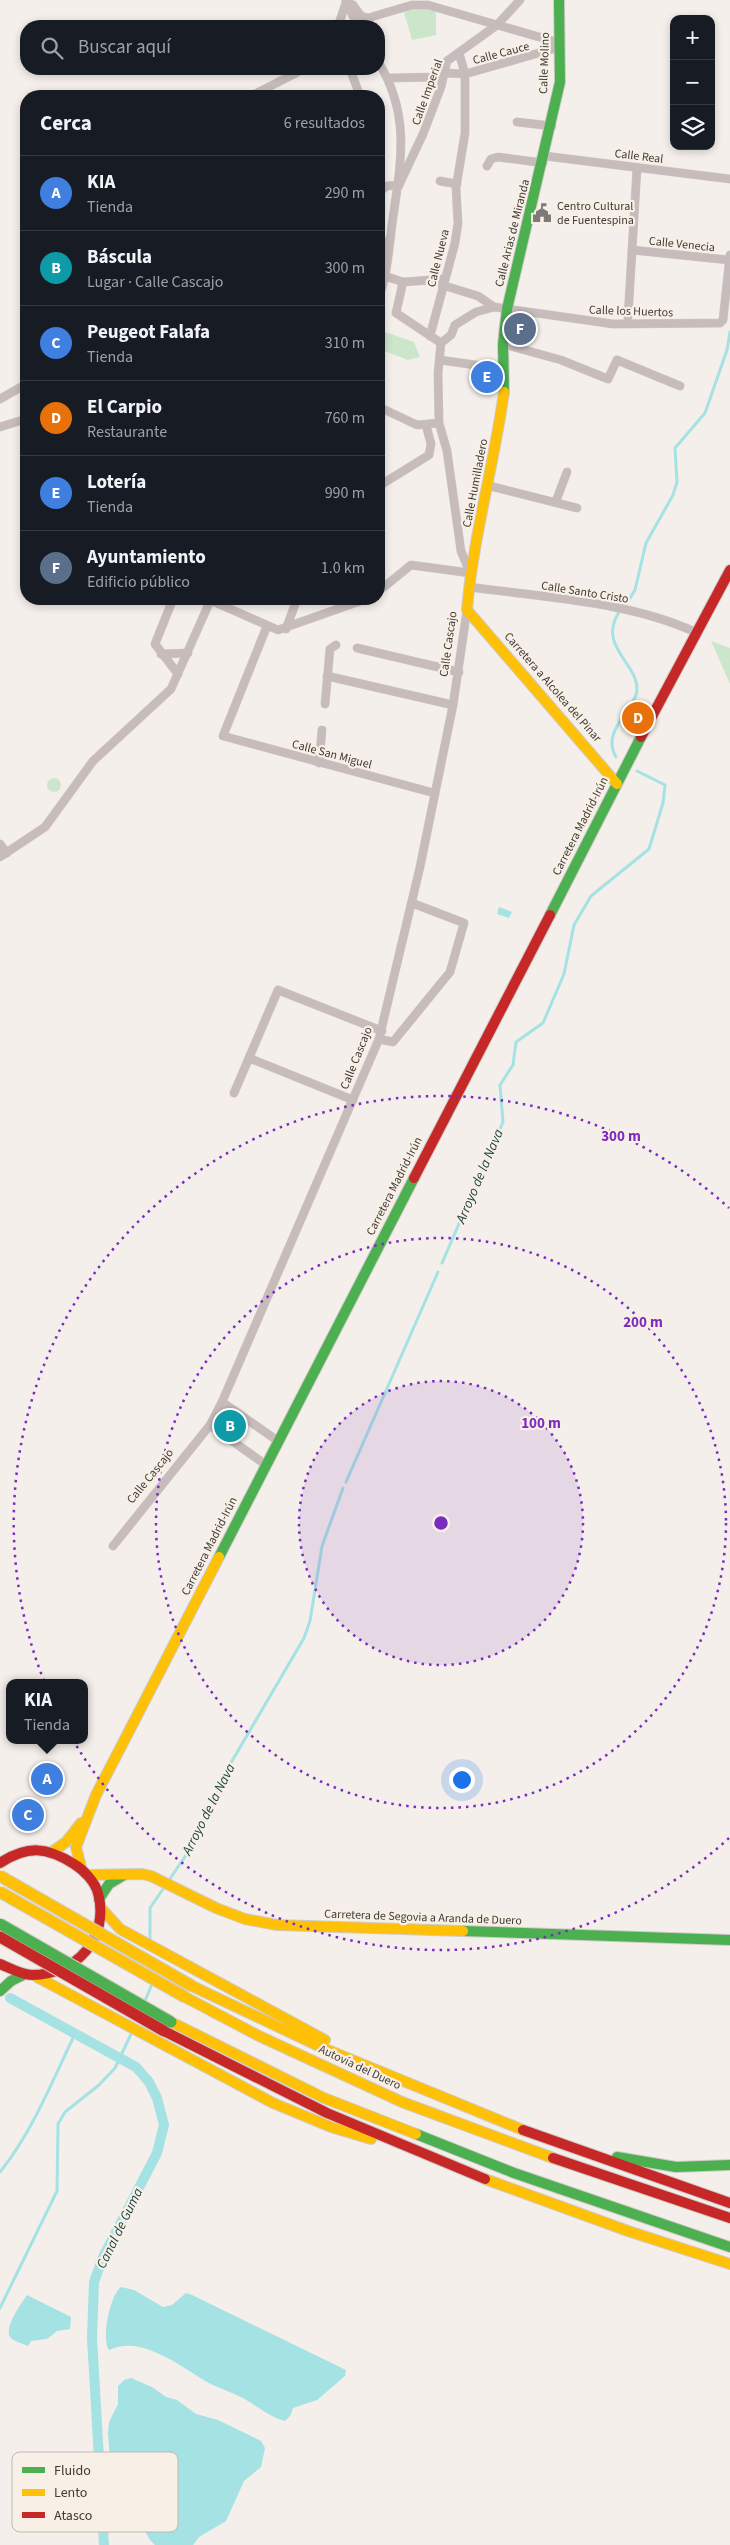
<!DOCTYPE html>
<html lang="es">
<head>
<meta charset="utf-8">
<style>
	body { margin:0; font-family:"Source Sans 3",sans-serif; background:#20242c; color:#f1f3f6 }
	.controls { position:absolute; right:15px; top:15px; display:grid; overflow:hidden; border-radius:10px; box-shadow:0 2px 8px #0003 }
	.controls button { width:45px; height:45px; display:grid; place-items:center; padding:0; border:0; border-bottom:1px solid #363941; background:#171b24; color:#f1f3f6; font:25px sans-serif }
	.you { position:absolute; left:461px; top:1779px; width:18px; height:18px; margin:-12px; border:4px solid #fff; border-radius:50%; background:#1a73e8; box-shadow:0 0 0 8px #1a73e833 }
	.badge { display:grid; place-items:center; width:32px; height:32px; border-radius:50%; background:#d93025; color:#fff; font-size:16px; font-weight:700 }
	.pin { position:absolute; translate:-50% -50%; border:2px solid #fff; box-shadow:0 1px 5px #0006 }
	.popup { position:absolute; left:6px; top:1679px; width:82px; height:65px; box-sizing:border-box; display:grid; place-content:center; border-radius:10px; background:#171b24; filter:drop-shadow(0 1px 4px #0005); font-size:16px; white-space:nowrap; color:#9ea1a6 }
	.popup b { font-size:19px; color:#f1f3f6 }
	.popup::after { content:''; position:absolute; left:50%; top:100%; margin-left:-10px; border:10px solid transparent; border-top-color:#171b24 }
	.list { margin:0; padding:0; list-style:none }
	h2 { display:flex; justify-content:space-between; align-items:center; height:65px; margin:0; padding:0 20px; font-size:21px }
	h2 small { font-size:16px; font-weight:400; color:#9ea1a6 }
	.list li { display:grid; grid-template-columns:32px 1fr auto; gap:15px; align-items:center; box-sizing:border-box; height:75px; padding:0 20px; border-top:1px solid #363941 }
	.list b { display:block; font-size:19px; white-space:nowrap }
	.list p { margin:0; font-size:16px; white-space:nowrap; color:#9ea1a6 }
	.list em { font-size:16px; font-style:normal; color:#9ea1a6 }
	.icon { flex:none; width:28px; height:28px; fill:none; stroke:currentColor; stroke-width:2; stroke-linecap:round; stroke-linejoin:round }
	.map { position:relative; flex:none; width:730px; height:2545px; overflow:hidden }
	.search { position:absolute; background:#171b24; box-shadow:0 2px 8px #0003; left:20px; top:20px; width:365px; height:55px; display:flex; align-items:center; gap:12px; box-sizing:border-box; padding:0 18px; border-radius:20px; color:#9ea1a6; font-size:19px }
	.panel { position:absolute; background:#171b24; box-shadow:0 2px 8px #0003; left:20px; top:90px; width:365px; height:515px; border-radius:20px }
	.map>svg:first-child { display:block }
	.green { fill:#cce6cc }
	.water { fill:#a4e2e3 }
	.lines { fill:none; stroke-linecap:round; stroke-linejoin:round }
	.stream { stroke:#a4e2e3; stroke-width:3 }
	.canal { stroke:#a4e2e3; stroke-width:10 }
	.street-casing { stroke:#cfcbc7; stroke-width:9 }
	.fast-casing { stroke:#cfcbc7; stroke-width:12 }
	.slow-casing { stroke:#cfcbc7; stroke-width:12 }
	.jam-casing { stroke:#cfcbc7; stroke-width:12 }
	.street { stroke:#c7bcbb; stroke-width:8 }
	.fast { stroke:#4caf50; stroke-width:10 }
	.slow { stroke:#ffc107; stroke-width:10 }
	.jam { stroke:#c62828; stroke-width:10 }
	.fast-bridge-casing { stroke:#cfcbc7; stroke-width:13; stroke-linecap:butt }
	.slow-bridge-casing { stroke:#cfcbc7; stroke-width:13; stroke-linecap:butt }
	.jam-bridge-casing { stroke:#cfcbc7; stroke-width:13; stroke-linecap:butt }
	.fast-bridge { stroke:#4caf50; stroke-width:11 }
	.slow-bridge { stroke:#ffc107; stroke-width:11 }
	.jam-bridge { stroke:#c62828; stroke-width:11 }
	.ring { fill:none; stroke:#7b2cbf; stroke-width:2.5; stroke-dasharray:2.5 5 }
	.labels { text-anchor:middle; stroke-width:4.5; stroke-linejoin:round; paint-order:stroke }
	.street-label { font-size:12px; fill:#3f3b37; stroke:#f8efe6 }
	.poi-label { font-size:12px; fill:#3f3b37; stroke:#f8efe6; text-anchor:start }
	.water-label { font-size:14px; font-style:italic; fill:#1a4546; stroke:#f8efe6 }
	.key { fill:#f8efe6; stroke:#c0b9b2; stroke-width:1 }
	.key-label { font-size:14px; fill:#3f3b37 }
	.centre { fill:#7b2cbf; stroke:#f8efe6; stroke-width:2.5 }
	.ring-label { font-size:15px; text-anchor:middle; font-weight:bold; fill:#7b2cbf; stroke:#f8efe6; stroke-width:4.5; stroke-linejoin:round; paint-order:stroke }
</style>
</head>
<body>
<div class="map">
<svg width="730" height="2545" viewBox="0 0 730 2545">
	<rect width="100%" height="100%" fill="#f4efea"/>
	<g class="green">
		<path d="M436 8V35L412 40 404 12 412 9Z"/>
		<path d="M379 330 414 342 420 357 408 360 379 349Z"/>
		<path d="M711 641 730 648V684Z"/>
		<circle cx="54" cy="785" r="7"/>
	</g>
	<g class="water">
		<path d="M499 907 512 912 509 918 497 914Z"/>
		<path d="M121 2287 134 2290 163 2307 172 2305 186 2293 192 2295 346 2370 345 2376 317 2400 293 2408 290 2416 285 2421C270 2417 261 2409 248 2401 238 2394 225 2391 213 2385 184 2370 143 2333 109 2350 101 2339 110 2295 121 2287Z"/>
		<path d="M27 2295 71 2317 70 2329 57 2331 47 2339 31 2341 28 2346C24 2344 16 2342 12 2339 1 2331 21 2304 27 2295Z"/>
		<path d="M131 2378 152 2387 166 2397 177 2400 196 2414 218 2420 261 2441 265 2448 261 2467 244 2481 226 2521 199 2537 193 2545H155L150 2540 122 2491 112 2483 108 2434 109 2422 118 2404V2386L124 2380Z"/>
	</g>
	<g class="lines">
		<g class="stream">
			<path d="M627 603 635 590 646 543 673 495 677 482 675 448 705 413 727 350 730 332"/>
			<path d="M616 757C600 731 636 709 637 690 638 663 597 646 619 612"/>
			<path d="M442 1263 503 1122 500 1085 513 1065 516 1042 543 1023 564 974 574 925 591 896 649 849 663 803 665 785 637 771"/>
			<path d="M346 1482 438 1272"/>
			<path d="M150 1939V1908L195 1842 225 1773 304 1638 310 1621 322 1546 343 1488"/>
			<path d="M145 2001 152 1984"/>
			<path d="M0 2172C33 2131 52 2081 75 2034"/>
			<path d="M0 2308 57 2191 58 2124 65 2112 99 2085 115 2068 132 2032"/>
		</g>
		<path class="canal" d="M10 1998 136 2067 149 2082 157 2098 164 2125 157 2153 103 2257 94 2282 92 2338 104 2545"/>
		<g class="street-casing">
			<g id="street">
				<path d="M346 2 353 5 361 16 368 18 412 5H428L560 43"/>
				<path d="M346 2 358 26"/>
				<path d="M338 26 347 0"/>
				<path d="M379 63C412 118 400 166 392 225 389 249 387 274 379 297"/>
				<path d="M350 69 360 96"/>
				<path d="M388 78 438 77 446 73 465 74 560 47"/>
				<path d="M251 96 296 73 299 69"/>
				<path d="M517 122 552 126"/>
				<path d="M545 156 730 179"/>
				<path d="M487 166 491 159 498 157 543 163"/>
				<path d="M440 181 457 184"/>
				<path d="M399 185 423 134 441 87 447 61 497 25 520 0"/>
				<path d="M379 192 387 186 399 185"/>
				<path d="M632 250 729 260"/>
				<path d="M379 263 384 245 390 239"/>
				<path d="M385 276 403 282 444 279"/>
				<path d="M403 282 396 313 441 343"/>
				<path d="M442 285 478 296 494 307"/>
				<path d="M628 317 637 168"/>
				<path d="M430 336 455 243 458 223 456 188 465 133V74L459 53"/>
				<path d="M503 344 561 360 608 379 617 360 680 386"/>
				<path d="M440 360 504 369"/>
				<path d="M0 399 21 387 26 390"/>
				<path d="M379 407 417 425 439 423"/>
				<path d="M0 427 26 419"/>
				<path d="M379 486 429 455 431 444 426 425"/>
				<path d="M490 486 577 508"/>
				<path d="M556 501 567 472"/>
				<path d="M470 573 461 551 447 451 439 423 438 373 441 343 451 335 455 325 476 312 494 307 613 324 720 323 723 320 730 255"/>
				<path d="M469 587C542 597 628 601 695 632"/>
				<path d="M379 591 411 565 470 573"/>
				<path d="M173 599 155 644 178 674"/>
				<path d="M210 600 278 630 366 599"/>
				<path d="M267 626 223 736 434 793"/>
				<path d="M286 629 297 599"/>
				<path d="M357 648 459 672"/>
				<path d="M161 654 188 653"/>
				<path d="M327 676 453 705"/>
				<path d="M325 704 330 649 336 645"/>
				<path d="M319 763 322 730"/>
				<path d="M0 844 7 853"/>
				<path d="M0 857 45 827 93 761 171 689 211 599"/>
				<path d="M379 1039 393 1042 450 972 464 923 412 903"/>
				<path d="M249 1058 353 1100"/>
				<path d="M234 1093 278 990 382 1031"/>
				<path d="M222 1402 210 1425 266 1465"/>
				<path d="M278 1441 222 1402 379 1039 420 867 453 705 467 610"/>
				<path d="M113 1546 210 1425"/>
			</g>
		</g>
		<g class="fast-casing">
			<g id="fast">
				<path d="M504 392 503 344 507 309 560 82 559 0"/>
				<path d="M550 915 641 737"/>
				<path d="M219 1557 414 1178"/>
				<path d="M99 1899 109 1884 124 1875"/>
				<path d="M463 1931 730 1940"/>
				<path d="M0 1991 11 1981 23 1975"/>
				<path d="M416 2134 514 2173 730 2247"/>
				<path d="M617 2157 676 2167 730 2165"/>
			</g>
		</g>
		<g class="slow-casing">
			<g id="slow">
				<path d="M504 392C494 465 473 537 467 610L617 784"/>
				<path d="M52 1852 66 1842 81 1823"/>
				<path d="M81 1867 76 1847 96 1795 219 1557"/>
				<path d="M88 1875 142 1874 151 1876 216 1908 245 1919 277 1925 463 1931"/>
				<path d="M101 1908 120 1929 325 2040"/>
				<path d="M37 1977 273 2103 331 2127 371 2139"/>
				<path d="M192 1986 323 2048 523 2130"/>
				<path d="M185 1997 259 2036 402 2102 553 2158"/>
				<path d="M171 2022 324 2098 416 2134"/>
				<path d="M485 2179 628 2231 730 2264"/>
			</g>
		</g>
		<g class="jam-casing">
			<g id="jam">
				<path d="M641 737 730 570"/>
				<path d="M414 1178 550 915"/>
				<path d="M0 1863C28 1845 47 1847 74 1864 84 1870 95 1882 98 1893 110 1938 76 1975 32 1975 22 1975 10 1968 0 1964"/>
				<path d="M164 2031 327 2113 485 2179"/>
				<path d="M523 2130 730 2203"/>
				<path d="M553 2158 730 2218"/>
			</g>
		</g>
		<use href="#street" class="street"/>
		<use href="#fast" class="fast"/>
		<use href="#slow" class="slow"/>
		<use href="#jam" class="jam"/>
		<g class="fast-bridge-casing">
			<path id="fast-bridge" d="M0 1924 171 2022"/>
		</g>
		<g class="slow-bridge-casing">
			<g id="slow-bridge">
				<path d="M0 1876 192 1986"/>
				<path d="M0 1892 185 1997"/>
			</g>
		</g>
		<g class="jam-bridge-casing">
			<path id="jam-bridge" d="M0 1937 164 2031"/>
		</g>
		<use href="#fast-bridge" class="fast-bridge"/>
		<use href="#slow-bridge" class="slow-bridge"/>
		<use href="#jam-bridge" class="jam-bridge"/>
	</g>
	<circle cx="441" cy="1523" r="142" fill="#7b2cbf" fill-opacity=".12"/>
	<g class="ring">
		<circle cx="441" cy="1523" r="142"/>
		<circle cx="441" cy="1523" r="285"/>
		<path d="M729 1838A427 427 0 1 1 729 1208"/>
	</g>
	<defs>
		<g id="civic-bare" transform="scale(1.5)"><path d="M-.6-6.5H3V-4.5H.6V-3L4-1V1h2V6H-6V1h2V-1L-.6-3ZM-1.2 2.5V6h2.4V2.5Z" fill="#7e7a76" stroke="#f8efe6" stroke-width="2.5" paint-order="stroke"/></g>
	</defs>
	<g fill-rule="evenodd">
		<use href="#civic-bare" x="542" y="213"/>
	</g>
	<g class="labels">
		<g class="street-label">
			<text transform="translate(501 53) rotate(-15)" y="4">Calle Cauce</text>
			<text transform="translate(544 63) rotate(-88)" y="4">Calle Molino</text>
			<text transform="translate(427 92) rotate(-70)" y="4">Calle Imperial</text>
			<text transform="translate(639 156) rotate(7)" y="4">Calle Real</text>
			<text transform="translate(512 233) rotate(-76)" y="4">Calle Arias de Miranda</text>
			<text transform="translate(682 244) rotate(6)" y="4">Calle Venecia</text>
			<text transform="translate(438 258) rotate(-76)" y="4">Calle Nueva</text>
			<text transform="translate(631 311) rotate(2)" y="4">Calle los Huertos</text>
			<text transform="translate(475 483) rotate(-79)" y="4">Calle Humilladero</text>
			<text transform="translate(585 592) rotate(9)" y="4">Calle Santo Cristo</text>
			<text transform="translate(448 644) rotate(-82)" y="4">Calle Cascajo</text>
			<text transform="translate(553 687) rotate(49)" y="4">Carretera a Alcolea del Pinar</text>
			<text transform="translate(332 754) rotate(15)" y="4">Calle San Miguel</text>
			<text transform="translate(580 826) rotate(-63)" y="4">Carretera Madrid-Irún</text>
			<text transform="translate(356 1058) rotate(-68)" y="4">Calle Cascajo</text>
			<text transform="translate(394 1186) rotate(-63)" y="4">Carretera Madrid-Irún</text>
			<text transform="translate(150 1476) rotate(-51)" y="4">Calle Cascajo</text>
			<text transform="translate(209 1546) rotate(-63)" y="4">Carretera Madrid-Irún</text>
			<text transform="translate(423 1917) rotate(2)" y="4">Carretera de Segovia a Aranda de Duero</text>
			<text transform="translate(360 2067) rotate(25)" y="4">Autovía del Duero</text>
		</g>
		<g class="poi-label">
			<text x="557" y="210">Centro Cultural<tspan x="557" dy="14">de Fuentespina</tspan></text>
		</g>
		<g class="water-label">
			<text transform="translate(479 1176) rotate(-67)" y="5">Arroyo de la Nava</text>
			<text transform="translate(208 1809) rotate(-63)" y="5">Arroyo de la Nava</text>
			<text transform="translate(119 2228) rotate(-64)" y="5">Canal de Guma</text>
		</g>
	</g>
	<rect x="12" y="2452" width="166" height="80" rx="8" class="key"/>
	<rect x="22" y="2467" width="23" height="6" fill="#4caf50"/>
	<rect x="22" y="2489" width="23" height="7" fill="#ffc107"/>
	<rect x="22" y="2512" width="23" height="6" fill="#c62828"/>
	<g class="key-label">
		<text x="54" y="2475">Fluido</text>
		<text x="54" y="2497">Lento</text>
		<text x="54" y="2520">Atasco</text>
	</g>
	<circle cx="441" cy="1523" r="8" class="centre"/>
	<g class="ring-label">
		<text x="621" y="1141">300 m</text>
		<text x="643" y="1327">200 m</text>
		<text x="541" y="1428">100 m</text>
	</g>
</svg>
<div class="controls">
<button>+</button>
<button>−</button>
<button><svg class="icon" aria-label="layers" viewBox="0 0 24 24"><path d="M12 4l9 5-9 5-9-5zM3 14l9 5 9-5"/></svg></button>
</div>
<div class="you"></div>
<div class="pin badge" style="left:47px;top:1779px;background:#3f7fe0">A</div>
<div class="popup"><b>KIA</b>Tienda</div>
<div class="pin badge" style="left:230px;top:1426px;background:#0f9aa8">B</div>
<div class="pin badge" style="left:28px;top:1815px;background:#3f7fe0">C</div>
<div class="pin badge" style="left:638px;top:718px;background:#e8710a">D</div>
<div class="pin badge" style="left:487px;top:377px;background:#3f7fe0">E</div>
<div class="pin badge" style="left:520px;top:329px;background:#5c6f8a">F</div>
<div class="search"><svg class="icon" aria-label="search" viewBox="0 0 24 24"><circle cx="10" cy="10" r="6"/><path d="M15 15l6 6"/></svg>Buscar aquí</div>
<section class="panel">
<h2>Cerca<small>6 resultados</small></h2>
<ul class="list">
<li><span class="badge" style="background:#3f7fe0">A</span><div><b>KIA</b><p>Tienda</p></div><em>290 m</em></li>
<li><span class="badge" style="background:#0f9aa8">B</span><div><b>Báscula</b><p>Lugar · Calle Cascajo</p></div><em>300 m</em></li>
<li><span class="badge" style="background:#3f7fe0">C</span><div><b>Peugeot Falafa</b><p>Tienda</p></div><em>310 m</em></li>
<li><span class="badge" style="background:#e8710a">D</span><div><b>El Carpio</b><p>Restaurante</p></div><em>760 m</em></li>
<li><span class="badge" style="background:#3f7fe0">E</span><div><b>Lotería</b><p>Tienda</p></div><em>990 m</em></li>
<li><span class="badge" style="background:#5c6f8a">F</span><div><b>Ayuntamiento</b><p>Edificio público</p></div><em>1.0 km</em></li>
</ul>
</section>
</div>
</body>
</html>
